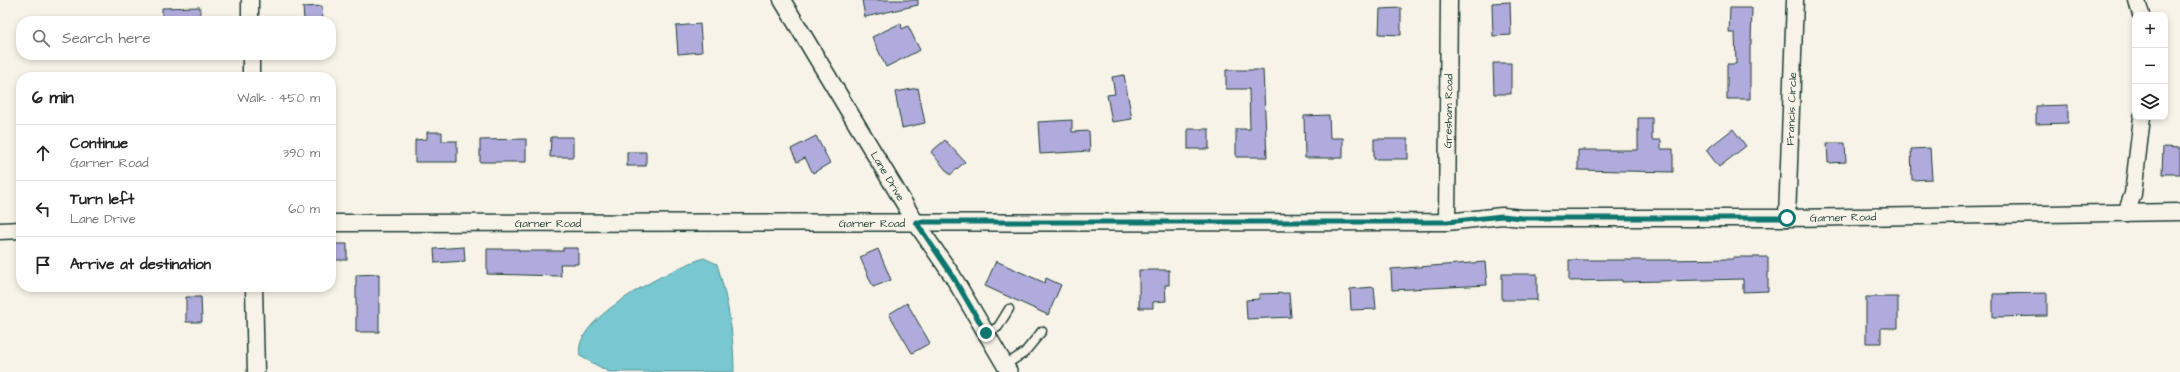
<!DOCTYPE html>
<html lang="en">
<head>
<meta charset="utf-8">
<style>
	body { margin:0; font-family:"Architects Daughter",sans-serif; background:#f2f2f2; color:#222 }
	.controls { position:absolute; right:12px; top:12px; display:grid; overflow:hidden; border-radius:8px; box-shadow:0 2px 6px #0003 }
	.controls button { width:36px; height:36px; display:grid; place-items:center; padding:0; border:0; border-bottom:1px solid #e0e0e0; background:#fff; color:#222; font:20px sans-serif }
	.stop { position:absolute; width:12px; height:12px; margin:-9px; border:3px solid #0f766e; border-radius:50%; background:#fff }
	.stop.end { background:#0f766e; border-color:#fff; box-shadow:0 1px 4px #0008 }
	.list { margin:0; padding:0; list-style:none }
	h2 { display:flex; justify-content:space-between; align-items:center; height:52px; margin:0; padding:0 16px; font-size:17px }
	h2 small { font-size:13px; font-weight:400; color:#767676 }
	.list li { display:grid; grid-template-columns:26px 1fr auto; gap:12px; align-items:center; box-sizing:border-box; height:56px; padding:0 16px; border-top:1px solid #e0e0e0 }
	.list b { display:block; font-size:15px; white-space:nowrap }
	.list p { margin:0; font-size:13px; white-space:nowrap; color:#767676 }
	.list em { font-size:13px; font-style:normal; color:#767676 }
	.icon { flex:none; width:22px; height:22px; fill:none; stroke:currentColor; stroke-width:2; stroke-linecap:round; stroke-linejoin:round }
	.map { position:relative; flex:none; width:2180px; height:372px; overflow:hidden }
	.search { position:absolute; background:#fff; box-shadow:0 2px 6px #0003; left:16px; top:16px; width:320px; height:44px; display:flex; align-items:center; gap:10px; box-sizing:border-box; padding:0 14px; border-radius:16px; color:#767676; font-size:15px }
	.panel { position:absolute; background:#fff; box-shadow:0 2px 6px #0003; left:16px; top:72px; width:320px; height:220px; border-radius:16px }
	.map>svg:first-child { display:block }
	.water { fill:#77c8d1; stroke:#549092 }
	.building { fill:#b0abdc; stroke:#1f3d34 }
	.lines { fill:none; stroke-linecap:round; stroke-linejoin:round }
	.lane-casing { stroke:#1f3d34; stroke-width:11 }
	.street-casing { stroke:#1f3d34; stroke-width:19 }
	.lane { stroke:#f7f3e8; stroke-width:8 }
	.street { stroke:#f7f3e8; stroke-width:16 }
	.route { stroke:#0f766e; stroke-width:5 }
	.labels { text-anchor:middle; stroke-width:4; stroke-linejoin:round; paint-order:stroke }
	.street-label { font-size:11px; fill:#1f3d34; stroke:#f7f3e8 }
</style>
</head>
<body>
<div class="map">
<svg width="2180" height="372" viewBox="0 0 2180 372">
	<rect width="100%" height="100%" fill="#f7f3e8"/>
	<filter id="ink" filterUnits="userSpaceOnUse"><feTurbulence type="fractalNoise" baseFrequency=".025" numOctaves="2"/><feDisplacementMap in="SourceGraphic" scale="8" xChannelSelector="R" yChannelSelector="G"/><feConvolveMatrix kernelMatrix="1 2 1 2 8 2 1 2 1" color-interpolation-filters="sRGB"/></filter>
	<g filter="url(#ink)">
		<path class="water" d="M704 258 717 264C728 300 734 335 734 372H609L580 356C570 318 675 267 704 258Z"/>
		<g class="building">
			<path d="M862 0H918V5L865 17Z"/>
			<path d="M1510 2 1511 35 1493 36 1492 3Z"/>
			<path d="M322 6 323 21H304L303 7Z"/>
			<path d="M200 7V21H162V8Z"/>
			<path d="M1401 8V35L1379 34 1380 9Z"/>
			<path d="M1730 8H1752L1751 44H1750V99H1727V64H1736L1735 33H1729Z"/>
			<path d="M901 23 902 29 908 26 920 50 886 67 872 37Z"/>
			<path d="M700 24 702 52 678 54 676 26Z"/>
			<path d="M1493 63H1511V94H1494Z"/>
			<path d="M1226 70H1263L1267 157H1236V129H1250L1249 89H1226Z"/>
			<path d="M1124 75 1132 119 1112 122 1107 95 1115 94 1112 77Z"/>
			<path d="M918 88 925 123 902 128 895 92Z"/>
			<path d="M2068 105V123L2036 124V106Z"/>
			<path d="M1329 115 1330 138H1343V158H1305L1304 116Z"/>
			<path d="M1638 118H1652V140H1661V149H1673V172L1578 170V150H1638Z"/>
			<path d="M1072 120V132L1089 131 1090 151 1040 154 1038 122Z"/>
			<rect x="1188" y="129" width="21" height="20"/>
			<path d="M1733 129 1746 146 1719 167 1706 150Z"/>
			<path d="M427 132H442V141H457V162H415V140L427 139Z"/>
			<path d="M816 136 830 163 813 173 805 158 797 162 791 149Z"/>
			<path d="M551 137H573V157H550Z"/>
			<path d="M526 139V162H480V140Z"/>
			<rect x="1374" y="139" width="34" height="20"/>
			<path d="M945 140 965 162 950 175 931 152Z"/>
			<path d="M1827 143H1845L1846 162 1828 163Z"/>
			<path d="M2163 147 2180 148V174H2162Z"/>
			<path d="M1930 148 1932 179 1912 180 1911 149Z"/>
			<rect x="627" y="152" width="19" height="14"/>
			<rect x="331" y="244" width="16" height="16"/>
			<path d="M464 247 465 261 435 263 434 249Z"/>
			<path d="M563 248H578V264H560L561 276 487 274V249H519V251H563Z"/>
			<path d="M878 249 891 280 873 287 860 257Z"/>
			<path d="M1733 257H1768V291L1743 292V279L1622 282V280L1569 281V260H1665L1733 259Z"/>
			<path d="M996 261 1045 283 1046 278 1061 285 1048 315 985 286Z"/>
			<path d="M1485 262 1487 285 1392 290 1391 269Z"/>
			<path d="M1139 270H1169V285H1165L1166 301 1153 302V308H1139Z"/>
			<path d="M379 274V332H356V275Z"/>
			<rect x="1502" y="274" width="35" height="26"/>
			<path d="M1374 287 1376 309 1351 310 1350 289Z"/>
			<path d="M1289 293 1291 317 1247 319 1246 300 1259 299V294Z"/>
			<path d="M2047 293V316L1993 317V294Z"/>
			<path d="M186 297H201L202 322H186Z"/>
			<path d="M1866 297H1898V328H1881V343H1866Z"/>
			<path d="M907 303 930 343 912 353 889 314Z"/>
		</g>
		<g class="lines">
			<g class="lane-casing">
				<g id="lane">
					<path d="M986 333 998 327 1009 309"/>
					<path d="M1005 365 1024 353 1042 331"/>
				</g>
			</g>
			<g class="street-casing">
				<g id="street">
					<path d="M250 0V21"/>
					<path d="M782 0 916 223 952 275 1009 372"/>
					<path d="M2137 0 2141 15"/>
					<path d="M251 55V77"/>
					<path d="M2126 213 2133 194 2142 117"/>
					<path d="M1787 218 1795 0"/>
					<path d="M1447 222 1449 0"/>
					<path d="M331 223 1447 222 1502 216 1522 218H1787L2180 212"/>
					<path d="M0 231 21 230"/>
					<path d="M254 287 256 372"/>
				</g>
			</g>
			<use href="#lane" class="lane"/>
			<use href="#street" class="street"/>
		</g>
	</g>
	<g class="lines" filter="url(#ink)">
		<path class="route" d="M986 333 952 275 916 222H1447L1502 216 1522 218H1787"/>
	</g>
	<g class="labels">
		<g class="street-label">
			<text transform="translate(1791 109) rotate(-88)" y="4">Francis Circle</text>
			<text transform="translate(1448 111) rotate(-89)" y="4">Gresham Road</text>
			<text transform="translate(888 176) rotate(59)" y="4">Lane Drive</text>
			<text transform="translate(1843 217) rotate(-1)" y="4">Garner Road</text>
			<text x="548" y="227">Garner Road</text>
			<text x="872" y="227">Garner Road</text>
		</g>
	</g>
</svg>
<div class="controls">
<button>+</button>
<button>−</button>
<button><svg class="icon" aria-label="layers" viewBox="0 0 24 24"><path d="M12 4l9 5-9 5-9-5zM3 14l9 5 9-5"/></svg></button>
</div>
<div class="stop" style="left:1787px;top:218px"></div>
<div class="stop end" style="left:986px;top:333px"></div>
<div class="search"><svg class="icon" aria-label="search" viewBox="0 0 24 24"><circle cx="10" cy="10" r="6"/><path d="M15 15l6 6"/></svg>Search here</div>
<section class="panel">
<h2>6 min<small>Walk · 450 m</small></h2>
<ul class="list">
<li><svg class="icon" aria-label="ahead" viewBox="0 0 24 24"><path d="M12 20V5M6 11l6-6 6 6"/></svg><div><b>Continue</b><p>Garner Road</p></div><em>390 m</em></li>
<li><svg class="icon" aria-label="left" viewBox="0 0 24 24"><path d="M17 20v-9H6M10 6l-5 5 5 5"/></svg><div><b>Turn left</b><p>Lane Drive</p></div><em>60 m</em></li>
<li><svg class="icon" aria-label="arrive" viewBox="0 0 24 24"><path d="M6 21V4h12l-3 4 3 4H6"/></svg><div><b>Arrive at destination</b></div></li>
</ul>
</section>
</div>
</body>
</html>
